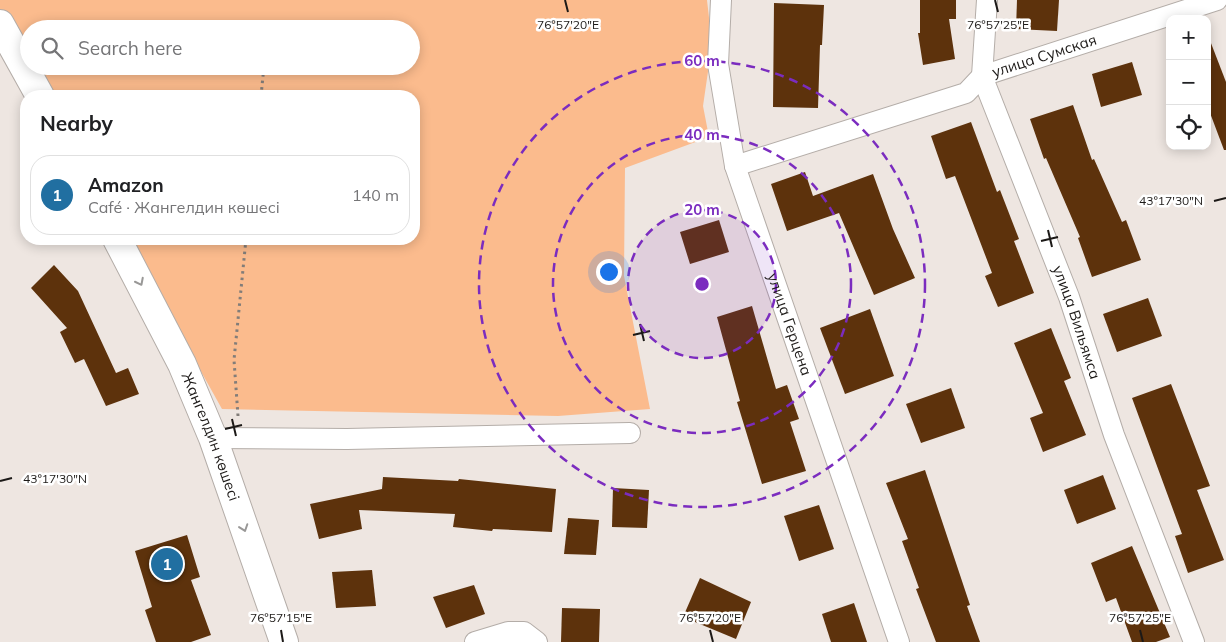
<!DOCTYPE html>
<html lang="en">
<head>
<meta charset="utf-8">
<style>
	body { margin:0; font-family:Mulish,sans-serif; background:#f6f6f6; color:#202124 }
	.controls { position:absolute; right:15px; top:15px; display:grid; overflow:hidden; border-radius:10px; box-shadow:0 2px 12px #0003 }
	.controls button { width:45px; height:45px; display:grid; place-items:center; padding:0; border:0; border-bottom:1px solid #e0e0e0; background:#fff; color:#202124; font:25px sans-serif }
	.you { position:absolute; left:608px; top:271px; width:18px; height:18px; margin:-12px; border:4px solid #fff; border-radius:50%; background:#1a73e8; box-shadow:0 0 0 8px #1a73e833 }
	.badge { display:grid; place-items:center; width:32px; height:32px; border-radius:50%; background:#216fa1; color:#fff; font-size:16px; font-weight:700 }
	.pin { position:absolute; translate:-50% -50%; border:2px solid #fff; box-shadow:0 1px 5px #0006 }
	.list { margin:0; padding:0; list-style:none }
	h2 { display:flex; justify-content:space-between; align-items:center; height:65px; margin:0; padding:0 20px; font-size:21px }
	h2 small { font-size:16px; font-weight:400; color:#757577 }
	.list li { display:grid; grid-template-columns:32px 1fr auto; gap:15px; align-items:center; box-sizing:border-box; height:80px; margin:0 10px 10px; padding:0 10px; border:1px solid #e0e0e0; border-radius:20px }
	.list b { display:block; font-size:19px; white-space:nowrap }
	.list p { margin:0; font-size:16px; white-space:nowrap; color:#757577 }
	.list em { font-size:16px; font-style:normal; color:#757577 }
	.icon { flex:none; width:28px; height:28px; fill:none; stroke:currentColor; stroke-width:2; stroke-linecap:round; stroke-linejoin:round }
	.map { position:relative; flex:none; width:1226px; height:642px; overflow:hidden }
	.search { position:absolute; background:#fff; box-shadow:0 2px 12px #0003; left:20px; top:20px; width:400px; height:55px; display:flex; align-items:center; gap:12px; box-sizing:border-box; padding:0 18px; border-radius:28px; color:#757577; font-size:19px }
	.panel { position:absolute; background:#fff; box-shadow:0 2px 12px #0003; left:20px; top:90px; width:400px; height:155px; border-radius:20px }
	.map>svg:first-child { display:block }
	.green { fill:#fbbb8d }
	.building { fill:#5d320c }
	.lines { fill:none; stroke-linecap:round; stroke-linejoin:round }
	.street-casing { stroke:#b4ada8; stroke-width:22 }
	.secondary-casing { stroke:#b4ada8; stroke-width:30 }
	.path { stroke:#827d79; stroke-width:3; stroke-dasharray:2.5 4; stroke-linecap:butt }
	.street { stroke:#fff; stroke-width:20 }
	.secondary { stroke:#fff; stroke-width:28 }
	.oneway { stroke:#999897 }
	.ticks { fill:none; stroke:#1c1917; stroke-width:2 }
	.ring { fill:none; stroke:#7b2cbf; stroke-width:2.5; stroke-dasharray:9 6 }
	.labels { text-anchor:middle; stroke-width:5; stroke-linejoin:round; paint-order:stroke }
	.street-label { font-size:15px; fill:#1c1917; stroke:#fff }
	.ticks-label { font-size:12px; text-anchor:middle; fill:#1c1917; stroke:#fff; stroke-width:5; stroke-linejoin:round; paint-order:stroke }
	.centre { fill:#7b2cbf; stroke:#fff; stroke-width:2.5 }
	.ring-label { font-size:15px; text-anchor:middle; font-weight:bold; fill:#7b2cbf; stroke:#fff; stroke-width:5; stroke-linejoin:round; paint-order:stroke }
</style>
</head>
<body>
<div class="map">
<svg width="1226" height="642" viewBox="0 0 1226 642">
	<rect width="100%" height="100%" fill="#eee6e1"/>
	<path class="green" d="M0 0H707L712 44 703 106 709 137 625 168 624 276 650 409 558 416 222 409 127 239H414V96H47L31 66H411V29H29V63L0 12Z"/>
	<g class="building">
		<path d="M920 0H956V19H949L955 59 923 65 918 33H920Z"/>
		<path d="M1017 0H1059L1057 31 1016 29Z"/>
		<path d="M774 3 824 5 822 45H820L818 108 773 107Z"/>
		<path d="M1207 38H1209L1226 82V150H1224L1207 105Z"/>
		<path d="M1132 62 1142 95 1101 107 1092 74Z"/>
		<path d="M1073 105 1092 160 1094 159 1122 222 1126 220 1141 260 1092 277 1078 238 1080 237 1046 158 1044 159 1030 119Z"/>
		<path d="M971 122 997 192 1000 190 1019 239 1014 241 1034 293 998 307 985 276 992 273 955 176 946 179 931 136Z"/>
		<path d="M805 172 813 196 873 174 893 229 915 278 874 295 839 213 787 231 771 184Z"/>
		<path d="M719 220 729 252 690 264 680 232Z"/>
		<path d="M54 265 78 291 116 373 128 368 139 394 106 406 84 359 75 363 60 332 67 328 31 288Z"/>
		<path d="M1148 298 1162 336 1117 352 1103 314Z"/>
		<path d="M752 306 776 389 787 385 799 419 790 422 806 471 762 484 737 402 740 401 717 317Z"/>
		<path d="M870 309 894 376 845 394 820 328Z"/>
		<path d="M1051 328 1071 378 1064 381 1086 435 1043 452 1030 418 1043 413 1014 343Z"/>
		<path d="M1171 384 1210 486 1197 490 1224 560 1188 573 1175 536 1182 534 1132 398Z"/>
		<path d="M951 388 965 428 921 443 906 404Z"/>
		<path d="M925 470 970 605 967 606 980 642H936L916 589 919 588 902 541 908 539 886 483Z"/>
		<path d="M1103 475 1116 509 1077 524 1064 490Z"/>
		<path d="M383 477 458 481 459 479 556 489 552 532 493 529 492 531 453 527 455 514 359 510 362 529 319 539 310 504 382 489Z"/>
		<path d="M613 488 649 490 647 528 612 527Z"/>
		<path d="M819 505 834 549 799 561 784 516Z"/>
		<path d="M568 518 599 520 596 555 564 554Z"/>
		<path d="M187 535 200 577 191 580 211 635 191 642H156L145 610 152 607 135 551Z"/>
		<path d="M1132 546 1170 637 1156 642H1132L1116 598 1106 602 1091 563Z"/>
		<path d="M372 570 376 606 336 608 332 572Z"/>
		<path d="M700 578 751 602 736 639 683 617Z"/>
		<path d="M474 585 485 614 446 628 433 597Z"/>
		<path d="M854 603 867 642H831L822 614Z"/>
		<path d="M562 608 600 609 599 642H561Z"/>
	</g>
	<g class="lines">
		<g class="street-casing">
			<g id="street">
				<path id="s1" d="M721 0 718 64 735 166 899 642"/>
				<path id="s2" d="M987 0 982 76 1069 297 1114 435 1194 642"/>
				<path id="s3" d="M735 166 966 93 982 76 1217 0"/>
				<path d="M213 438 347 439 630 433"/>
				<path d="M475 642 508 632H524L537 642"/>
			</g>
		</g>
		<g class="secondary-casing">
			<g id="secondary">
				<path d="M0 24 40 96"/>
				<path id="s4" d="M117 239 182 364 213 438 284 642"/>
			</g>
		</g>
		<g class="path">
			<path d="M261 96 264 66"/>
			<path d="M238 416 234 360 246 239"/>
		</g>
		<use href="#street" class="street"/>
		<use href="#secondary" class="secondary"/>
	</g>
	<defs><path id="oneway-chevron" d="M-2-3.5L2.5 0L-2 3.5" fill="none" stroke-width="1.6" stroke-linecap="round" stroke-linejoin="round" transform="scale(1.25)"/></defs>
	<g class="oneway">
		<use href="#oneway-chevron" transform="translate(140 282) rotate(63)"/>
		<use href="#oneway-chevron" transform="translate(244 528) rotate(71)"/>
	</g>
	<path class="ticks" d="M565 0 568 12M995 0 998 12M1214 201 1226 198M1048 230 1052 247M1041 241 1058 237M640 324 644 341M633 335 650 331M232 419 236 436M225 429 242 425M0 481 12 478M281 630 283 642M710 630 713 642M1140 630 1143 642"/>
	<circle cx="702" cy="284" r="74" fill="#7b2cbf" fill-opacity=".12"/>
	<g class="ring">
		<circle cx="702" cy="284" r="74"/>
		<circle cx="702" cy="284" r="149"/>
		<circle cx="702" cy="284" r="223"/>
	</g>
	<g class="labels">
		<g class="street-label">
			<text dy="5" stroke="none"><textPath href="#s3" startOffset="331">улица Сумская</textPath></text>
			<text dy="5" stroke="none"><textPath href="#s2" startOffset="340">улица Вильямса</textPath></text>
			<text dy="5" stroke="none"><textPath href="#s1" startOffset="335">улица Герцена</textPath></text>
			<text dy="5" stroke="none"><textPath href="#s4" startOffset="219">Жангелдин көшесі</textPath></text>
		</g>
	</g>
	<g class="ticks-label">
		<text x="568" y="29">76°57'20"E</text>
		<text x="998" y="29">76°57'25"E</text>
		<text x="1171" y="205">43°17'30"N</text>
		<text x="55" y="483">43°17'30"N</text>
		<text x="281" y="622">76°57'15"E</text>
		<text x="710" y="622">76°57'20"E</text>
		<text x="1140" y="622">76°57'25"E</text>
	</g>
	<circle cx="702" cy="284" r="8" class="centre"/>
	<g class="ring-label">
		<text x="702" y="66">60 m</text>
		<text x="702" y="140">40 m</text>
		<text x="702" y="215">20 m</text>
	</g>
</svg>
<div class="controls">
<button>+</button>
<button>−</button>
<button><svg class="icon" aria-label="locate" viewBox="0 0 24 24"><circle cx="12" cy="12" r="6"/><path d="M12 2v4M12 18v4M2 12h4M18 12h4"/></svg></button>
</div>
<div class="you"></div>
<div class="pin badge" style="left:167px;top:564px">1</div>
<div class="search"><svg class="icon" aria-label="search" viewBox="0 0 24 24"><circle cx="10" cy="10" r="6"/><path d="M15 15l6 6"/></svg>Search here</div>
<section class="panel">
<h2>Nearby<small></small></h2>
<ul class="list">
<li><span class="badge">1</span><div><b>Amazon</b><p>Café · Жангелдин көшесі</p></div><em>140 m</em></li>
</ul>
</section>
</div>
</body>
</html>
